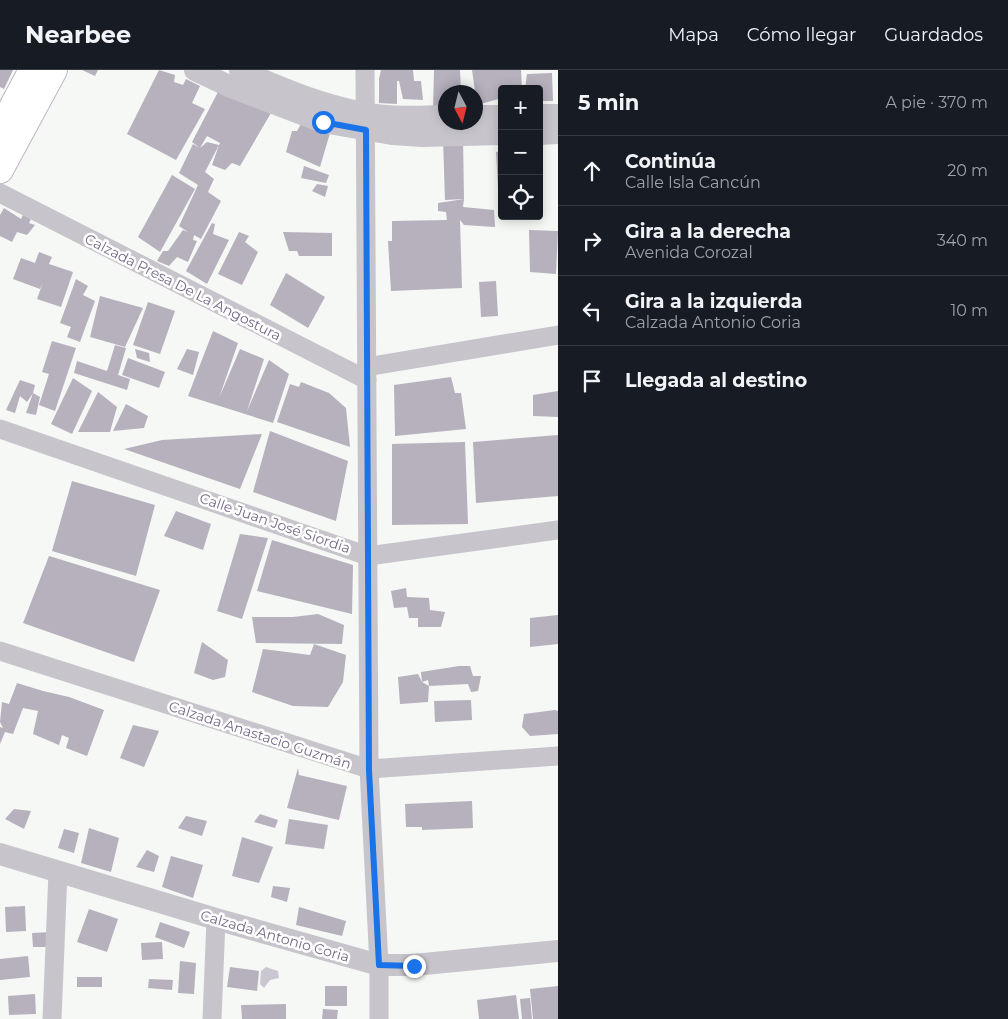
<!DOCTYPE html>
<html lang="es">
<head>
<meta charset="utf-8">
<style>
	body { margin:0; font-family:Montserrat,sans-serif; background:#20242c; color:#f1f3f6 }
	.controls { position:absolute; right:15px; top:15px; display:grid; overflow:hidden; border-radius:5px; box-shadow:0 2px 12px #0003 }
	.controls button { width:45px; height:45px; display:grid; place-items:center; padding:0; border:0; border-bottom:1px solid #363941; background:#171b24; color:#f1f3f6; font:25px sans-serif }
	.compass { position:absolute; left:438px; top:15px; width:45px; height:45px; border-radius:50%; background:#171b24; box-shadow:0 2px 12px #0003; rotate:173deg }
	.stop { position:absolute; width:15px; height:15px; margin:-11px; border:4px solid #1a73e8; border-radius:50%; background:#fff }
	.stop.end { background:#1a73e8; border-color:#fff; box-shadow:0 1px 5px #0008 }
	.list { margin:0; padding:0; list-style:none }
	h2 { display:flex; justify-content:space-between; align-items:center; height:65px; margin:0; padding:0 20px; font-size:21px }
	h2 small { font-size:16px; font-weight:400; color:#9ea1a6 }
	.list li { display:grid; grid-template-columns:32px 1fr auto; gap:15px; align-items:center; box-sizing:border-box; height:70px; padding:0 20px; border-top:1px solid #363941 }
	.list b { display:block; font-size:19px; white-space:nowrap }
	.list p { margin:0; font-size:16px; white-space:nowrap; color:#9ea1a6 }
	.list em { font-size:16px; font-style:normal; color:#9ea1a6 }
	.icon { flex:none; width:28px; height:28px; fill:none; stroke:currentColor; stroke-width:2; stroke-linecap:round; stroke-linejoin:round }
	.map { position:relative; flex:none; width:558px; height:949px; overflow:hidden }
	header { display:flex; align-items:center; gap:30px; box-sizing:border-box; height:70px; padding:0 25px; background:#171b24; border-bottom:1px solid #363941 }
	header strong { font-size:24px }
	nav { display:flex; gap:28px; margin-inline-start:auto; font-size:18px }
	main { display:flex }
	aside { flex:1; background:#171b24 }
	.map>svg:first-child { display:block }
	.water { fill:#cac7d3 }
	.building { fill:#b6b1bd; fill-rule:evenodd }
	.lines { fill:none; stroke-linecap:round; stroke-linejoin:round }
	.secondary-casing { stroke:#bdb8c2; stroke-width:28 }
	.minor { stroke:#c7c4cb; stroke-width:19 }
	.tertiary { stroke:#c7c4cb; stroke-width:22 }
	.secondary { stroke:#fff; stroke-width:26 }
	.route { stroke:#1a73e8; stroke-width:6 }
	.labels { text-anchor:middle; stroke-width:5; stroke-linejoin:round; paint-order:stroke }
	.street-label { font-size:14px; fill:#766886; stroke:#fff }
</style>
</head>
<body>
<header>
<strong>Nearbee</strong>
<nav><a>Mapa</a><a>Cómo llegar</a><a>Guardados</a></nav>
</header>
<main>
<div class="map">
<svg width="558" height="949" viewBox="0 0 558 949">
	<rect width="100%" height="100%" fill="#f5f8f5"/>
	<path class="water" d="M266 897 278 901 279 908 270 910 264 918 260 914 261 901Z"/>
	<g class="building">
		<path d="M0 0H13L4 19 0 17Z"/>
		<path d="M82 0H98L95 6Z"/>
		<path d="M159 0 175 5 174 12 183 15 186 9 200 16 192 33 205 39 176 90 127 64Z"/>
		<path d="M381 0H413L414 11H421L423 30 403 29 399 11H397V34L379 33V9Z"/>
		<path d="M434 0H460L461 22H446V38L433 40Z"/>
		<path d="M472 0H521L522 19H502V28L477 35Z"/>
		<path d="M552 3 553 31H539V19H525L527 4Z"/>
		<path d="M219 20 271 43 240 96 232 93 225 100 212 95 219 75 205 102 214 109 208 122 221 131 201 169 194 165 193 170 197 171 188 192 177 187 169 196 157 191 163 181H168L183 160 188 162 179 156 198 115 179 103 193 74 200 78 192 72ZM207 66 220 73 219 75 207 72 200 78Z"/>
		<path d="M301 54 330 63 320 97 286 82 292 61H297Z"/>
		<path d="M463 68 464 129 445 130 443 69Z"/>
		<path d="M502 81V135H499L496 82Z"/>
		<path d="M304 96 329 105 326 113 301 108Z"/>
		<path d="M172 105 195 119 160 182 138 167Z"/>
		<path d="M317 114 328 116 325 127 312 121Z"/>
		<path d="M464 129 463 137 494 140 495 157 464 155 460 150 462 218 391 221 388 171H392V151L447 150 446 142 438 141V133Z"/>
		<path d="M4 138 21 149 26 139 34 142 29 153 35 155 27 165 17 162 12 172 0 166V145Z"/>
		<path d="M212 153 215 154 213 164 229 170 207 214 186 201Z"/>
		<path d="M529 160 558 161 556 204 530 202Z"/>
		<path d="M239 162 249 166 245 172 258 182 242 215 218 204Z"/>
		<path d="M283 162 332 163V186H299L297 181H289Z"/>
		<path d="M39 182 52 187 49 194 73 202 61 237 37 229 43 212 40 219 13 209 21 188 35 193Z"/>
		<path d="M286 203 325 227 308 258 270 235Z"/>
		<path d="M76 209 88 216 83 225 95 231 80 272 67 267 71 257 60 253Z"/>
		<path d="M496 211 498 246 481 247 479 212Z"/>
		<path d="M100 226 143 238 125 277 90 267Z"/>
		<path d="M148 232 175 241 160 284 133 275Z"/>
		<path d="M213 261 238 273 219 328 240 279 264 289 247 341 269 290 289 304 273 353 188 326Z"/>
		<path d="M52 271 76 278 55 341 39 335 49 304 42 302Z"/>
		<path d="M115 275 126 278 118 305 130 309 127 320 74 303 77 291 107 301Z"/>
		<path d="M135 279 149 283 150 292 137 288Z"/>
		<path d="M187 279 199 282 193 305 177 299Z"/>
		<path d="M128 288 165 302 159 318 122 305Z"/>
		<path d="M451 307 455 323H461L466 359 395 366 394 315Z"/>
		<path d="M73 308 92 321 72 364 51 354Z"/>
		<path d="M20 310 35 315 33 323 40 327 36 345 26 343 33 323 27 332 20 326 15 343 6 340Z"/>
		<path d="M301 312 329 323 346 338 350 377 277 352 290 314 299 317Z"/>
		<path d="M558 321V347L533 346V325Z"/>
		<path d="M98 322 117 337 110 362H78Z"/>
		<path d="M126 334 148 346 144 358 113 361Z"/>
		<path d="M270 361 348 391 336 451 253 422Z"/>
		<path d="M262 364 240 419 124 379 162 370Z"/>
		<path d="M558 365V426L476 433 473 372Z"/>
		<path d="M465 372 468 454 392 455V374Z"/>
		<path d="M72 411 155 435 136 506 52 481Z"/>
		<path d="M176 441 211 454 203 480 164 466Z"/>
		<path d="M240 464 268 468 242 549 217 541Z"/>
		<path d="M272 470 353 495 352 544 257 521Z"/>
		<path d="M49 486 160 520 134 592 23 553Z"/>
		<path d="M406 518 407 527 429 528 430 540 445 542 441 557H418V548H409L407 537 394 538 391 521Z"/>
		<path d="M318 544 344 555 342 574 256 573 252 547H293Z"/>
		<path d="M558 545V574L530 577V548Z"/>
		<path d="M202 572 228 590 225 607 213 610 194 603Z"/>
		<path d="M314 574 346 585 343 612 328 637 293 636 252 622 263 579 310 585Z"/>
		<path d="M459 596H470L473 606H481L478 621 471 622 468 614 429 616 428 610 422 612 429 616 428 632 400 634 398 607 418 604 422 612 421 602Z"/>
		<path d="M17 613 43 621 69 627 104 640 87 686 66 678 69 668 62 665 59 675 33 664 38 641 23 638 13 664 5 662 0 674V657L3 658 0 652 2 632 9 634Z"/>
		<path d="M471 630 472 650 435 652 434 631Z"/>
		<path d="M555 640 558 641V664L530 666 522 657 524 644Z"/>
		<path d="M133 655 159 661 144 697 120 688Z"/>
		<path d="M298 698 299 705 347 716 339 750 287 738Z"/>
		<path d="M472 731 473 758 422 760V757H406L405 734Z"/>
		<path d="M14 739 31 741 24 759 5 749Z"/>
		<path d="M260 744 278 750 275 758 254 752Z"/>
		<path d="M186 746 207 751 202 766 178 758Z"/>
		<path d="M289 749 328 755 324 779 285 774Z"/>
		<path d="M89 758 119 768 111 802 81 793Z"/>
		<path d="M64 759 79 763 74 783 58 778Z"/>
		<path d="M242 767 273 777 259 813 232 806Z"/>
		<path d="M147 780 159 786 154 802 136 797Z"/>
		<path d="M171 786 203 795 193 828 162 817Z"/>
		<path d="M273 816 290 818 287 832 271 827Z"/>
		<path d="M25 836 26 861 6 862 5 837Z"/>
		<path d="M299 837 346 851 342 866 296 855Z"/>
		<path d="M89 839 118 849 107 882 77 872Z"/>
		<path d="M160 852 190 862 184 878 155 867Z"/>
		<path d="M53 862V877H33L32 863Z"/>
		<path d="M162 872 163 889 142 890 141 873Z"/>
		<path d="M28 886 30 907 0 910V889Z"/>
		<path d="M180 891 196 893 194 924 178 923Z"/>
		<path d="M230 897 259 901 257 921 227 917Z"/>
		<rect x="77" y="907" width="25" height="10"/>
		<path d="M149 909 173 910 172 920 148 918Z"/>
		<rect x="325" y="916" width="22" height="20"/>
		<path d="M558 916V949H533L530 919Z"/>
		<path d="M35 924 36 944 9 945 8 926Z"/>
		<path d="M516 925 519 949H479L477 930Z"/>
		<path d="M530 928 532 949H522L520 929Z"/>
		<path d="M286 934V949H242L241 935Z"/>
		<path d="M323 939 338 940 337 949H322Z"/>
	</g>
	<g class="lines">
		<g class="secondary-casing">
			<g id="secondary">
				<path d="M0 60 32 0"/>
				<path d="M0 100 54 0"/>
			</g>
		</g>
		<g class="minor">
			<path d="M365 0 369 699 379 895V949"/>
			<path d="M0 123 367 310"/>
			<path d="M366 297 558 265"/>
			<path d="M0 359 368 486 558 460"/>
			<path d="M0 581 369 699 558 686"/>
			<path d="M52 949 58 802"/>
			<path d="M212 949 216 849"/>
		</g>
		<g class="tertiary">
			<path d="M195 0 231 17 323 52 392 64 422 66 502 64"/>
			<path d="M240 0C280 18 321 35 364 43 390 48 419 47 446 46"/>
			<path d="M539 45H558"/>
			<path d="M476 46H502"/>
			<path d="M539 64 558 63"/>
			<path d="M0 784 216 849 379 895H414L558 881"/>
		</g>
		<use href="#secondary" class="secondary"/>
	</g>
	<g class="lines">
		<path class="route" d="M323 52 366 60 369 700 379 895 414 896"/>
	</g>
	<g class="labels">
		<g class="street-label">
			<text transform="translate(183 217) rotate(27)" y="5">Calzada Presa De La Angostura</text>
			<text transform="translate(275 453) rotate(19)" y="5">Calle Juan José Siordia</text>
			<text transform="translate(260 665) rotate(18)" y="5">Calzada Anastacio Guzmán</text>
			<text transform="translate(275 866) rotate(16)" y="5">Calzada Antonio Coria</text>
		</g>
	</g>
</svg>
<div class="controls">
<button>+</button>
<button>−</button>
<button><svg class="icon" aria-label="locate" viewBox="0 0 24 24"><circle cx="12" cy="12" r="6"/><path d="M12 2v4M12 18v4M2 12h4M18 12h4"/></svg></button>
</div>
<svg class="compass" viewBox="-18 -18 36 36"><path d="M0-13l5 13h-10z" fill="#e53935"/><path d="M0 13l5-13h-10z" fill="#9ea1a6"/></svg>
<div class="stop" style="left:323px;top:52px"></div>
<div class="stop end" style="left:414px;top:896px"></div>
</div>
<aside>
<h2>5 min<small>A pie · 370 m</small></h2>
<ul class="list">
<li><svg class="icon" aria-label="ahead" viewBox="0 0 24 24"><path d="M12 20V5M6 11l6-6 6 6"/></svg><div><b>Continúa</b><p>Calle Isla Cancún</p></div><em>20 m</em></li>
<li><svg class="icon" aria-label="right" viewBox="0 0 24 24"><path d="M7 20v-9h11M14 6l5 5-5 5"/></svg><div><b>Gira a la derecha</b><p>Avenida Corozal</p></div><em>340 m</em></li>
<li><svg class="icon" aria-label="left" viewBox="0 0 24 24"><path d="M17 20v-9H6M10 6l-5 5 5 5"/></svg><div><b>Gira a la izquierda</b><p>Calzada Antonio Coria</p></div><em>10 m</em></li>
<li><svg class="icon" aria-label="arrive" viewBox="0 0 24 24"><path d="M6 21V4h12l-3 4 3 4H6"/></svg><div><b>Llegada al destino</b></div></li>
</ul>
</aside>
</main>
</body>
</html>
